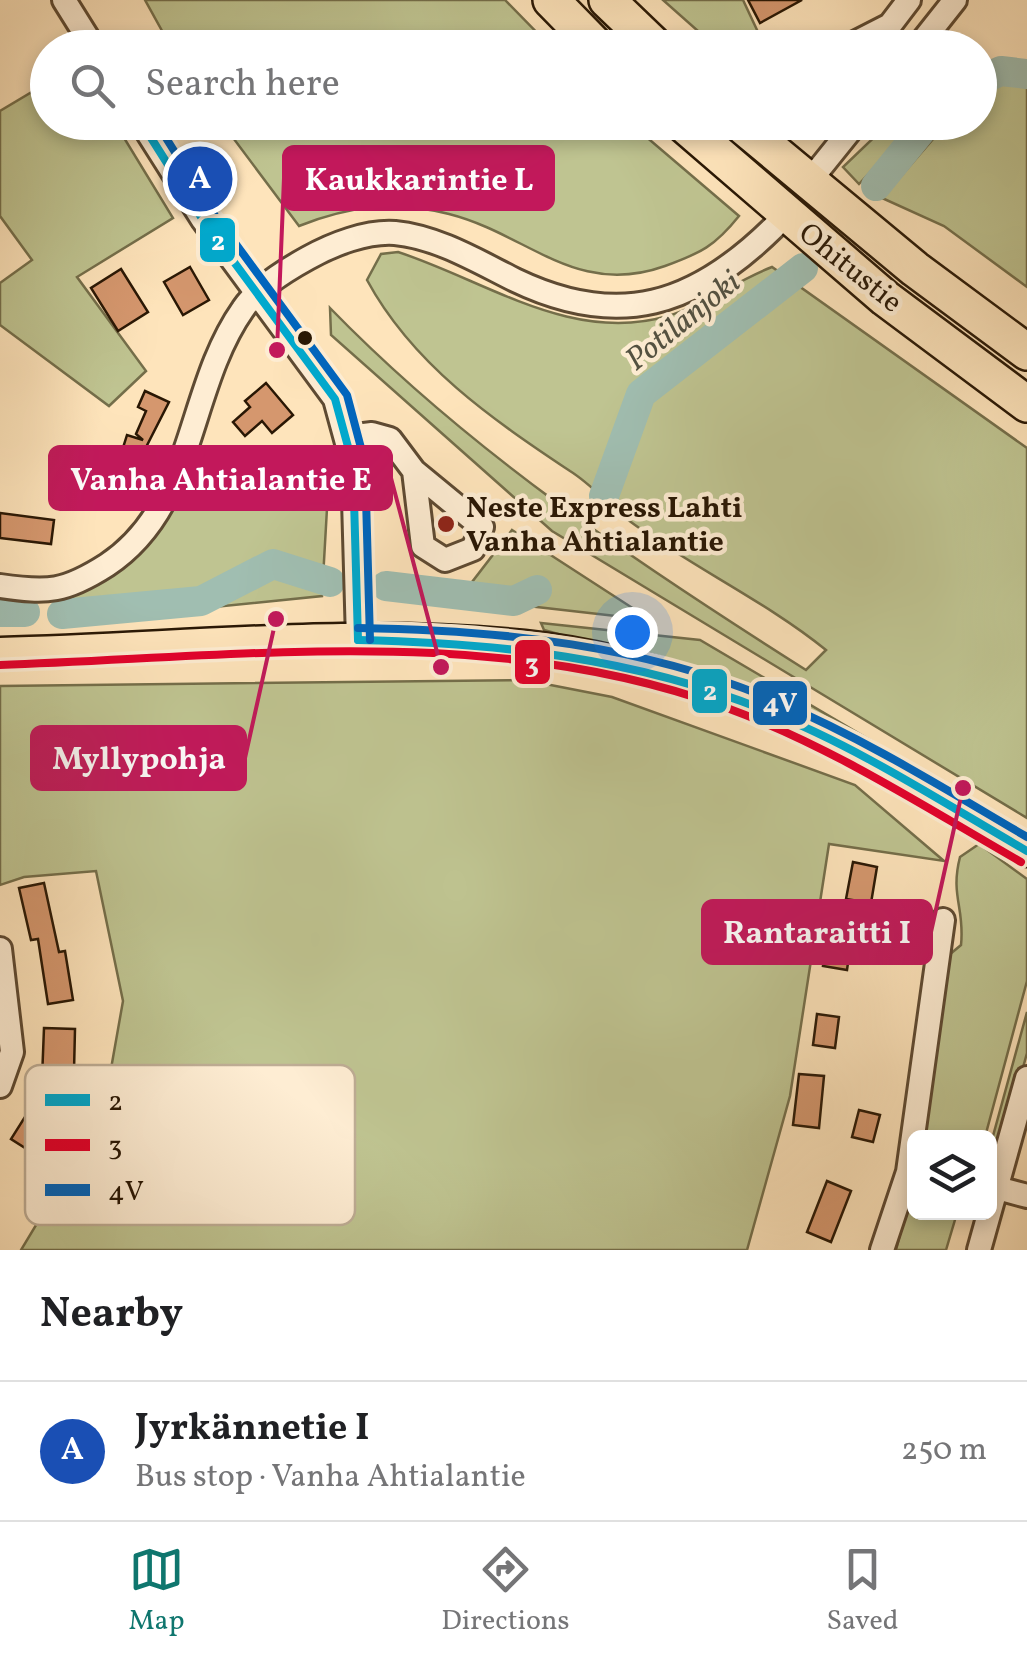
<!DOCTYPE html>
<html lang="en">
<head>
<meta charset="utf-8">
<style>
	body { margin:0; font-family:Vollkorn,serif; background:#f6f6f6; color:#202124 }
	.controls { position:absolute; right:30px; bottom:30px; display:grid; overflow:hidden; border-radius:15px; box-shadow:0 5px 15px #0003 }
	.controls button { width:90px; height:90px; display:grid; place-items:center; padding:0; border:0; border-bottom:2px solid #e0e0e0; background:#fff; color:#202124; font:50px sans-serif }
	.you { position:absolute; left:632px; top:632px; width:35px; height:35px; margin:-25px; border:8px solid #fff; border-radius:50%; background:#1a73e8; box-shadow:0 0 0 15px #1a73e833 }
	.badge { display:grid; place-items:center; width:65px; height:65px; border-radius:50%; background:#0f766e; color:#fff; font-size:32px; font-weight:700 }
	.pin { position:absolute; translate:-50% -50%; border:5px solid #fff; box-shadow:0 2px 10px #0006 }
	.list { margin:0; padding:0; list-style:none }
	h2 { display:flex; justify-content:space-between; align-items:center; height:130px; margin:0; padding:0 40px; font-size:42px }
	h2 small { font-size:32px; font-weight:400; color:#757577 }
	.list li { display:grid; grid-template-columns:65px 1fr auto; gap:30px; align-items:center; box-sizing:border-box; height:140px; padding:0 40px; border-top:2px solid #e0e0e0 }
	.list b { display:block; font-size:38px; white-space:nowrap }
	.list p { margin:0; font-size:32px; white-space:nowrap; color:#757577 }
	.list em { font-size:32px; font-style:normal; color:#757577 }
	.icon { flex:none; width:55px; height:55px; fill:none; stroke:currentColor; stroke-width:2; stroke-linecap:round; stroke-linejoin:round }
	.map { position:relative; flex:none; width:1027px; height:1250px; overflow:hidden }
	.search { position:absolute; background:#fff; box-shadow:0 5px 15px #0003; left:30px; right:30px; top:30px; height:110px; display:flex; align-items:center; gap:25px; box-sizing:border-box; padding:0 35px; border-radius:55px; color:#757577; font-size:38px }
	.sheet { height:270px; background:#fff }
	nav { display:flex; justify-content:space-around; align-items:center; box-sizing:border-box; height:140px; border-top:2px solid #e0e0e0; background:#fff; font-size:28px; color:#757577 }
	nav a { display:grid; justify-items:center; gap:5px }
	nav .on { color:#0f766e }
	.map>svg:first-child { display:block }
	.green { fill:#bfc491; stroke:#746e4a; stroke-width:2.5 }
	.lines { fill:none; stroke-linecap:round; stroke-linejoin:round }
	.river { stroke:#a0beb1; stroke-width:30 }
	.building { fill:#d5976e; stroke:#291704; stroke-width:2.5 }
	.minor-casing { stroke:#5e4a32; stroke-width:28 }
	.major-casing { stroke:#291704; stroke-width:35 }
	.highway-casing { stroke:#291704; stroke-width:40 }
	.minor { stroke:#feedd3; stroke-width:22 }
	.major { stroke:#fee4bb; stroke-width:30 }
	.highway { stroke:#fee4bb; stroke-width:35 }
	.bus-1-casing { stroke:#feedd3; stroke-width:15 }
	.bus-2-casing { stroke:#feedd3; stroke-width:15 }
	.bus-3-casing { stroke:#feedd3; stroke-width:15 }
	.bus-1 { stroke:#00a9ce; stroke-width:8 }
	.bus-2 { stroke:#e4002b; stroke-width:8 }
	.bus-3 { stroke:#0065bd; stroke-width:8 }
	.bus-dot { fill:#291704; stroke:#feedd3; stroke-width:4 }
	.poi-dot { fill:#8f2418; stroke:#feedd3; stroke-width:4 }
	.labels { text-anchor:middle; stroke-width:9; stroke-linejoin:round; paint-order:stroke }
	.street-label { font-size:30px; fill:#291704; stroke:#feedd3 }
	.poi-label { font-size:30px; font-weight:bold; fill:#291704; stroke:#feedd3; text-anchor:start }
	.water-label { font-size:32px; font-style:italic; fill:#535141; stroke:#feedd3 }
	.key { fill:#feedd3; stroke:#bead95; stroke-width:2.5 }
	.key-label { font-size:28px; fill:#291704 }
	.leader { fill:none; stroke:#c2185b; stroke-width:4 }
	.callout-dot { fill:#c2185b; stroke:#feedd3; stroke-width:4 }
	.callout { fill:#c2185b; stroke:#c2185b; stroke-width:4 }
	.callout-label { font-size:32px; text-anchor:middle; font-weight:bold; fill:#fff }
	.line-badge { stroke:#feedd3; stroke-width:4 }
	.badge-label { font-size:28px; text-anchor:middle; font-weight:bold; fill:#fff }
</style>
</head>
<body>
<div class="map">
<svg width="1027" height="1250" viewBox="0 0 1027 1250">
	<rect width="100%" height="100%" fill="#fee4bb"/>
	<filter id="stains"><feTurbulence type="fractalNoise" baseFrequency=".002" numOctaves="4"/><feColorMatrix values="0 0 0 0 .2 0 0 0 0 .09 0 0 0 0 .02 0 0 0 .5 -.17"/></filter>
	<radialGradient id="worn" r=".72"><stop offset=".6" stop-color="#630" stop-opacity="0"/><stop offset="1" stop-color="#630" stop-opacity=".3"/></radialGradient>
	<g class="green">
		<path d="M145 0H505L551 47H171Z"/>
		<path d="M663 0H743L765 47H716Z"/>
		<path d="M1005 82 1027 85V287L944 226 882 198 947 123 980 122V91Z"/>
		<path d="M47 83 48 122 115 123 173 218 77 277 146 371 109 406 0 325V283L32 260 0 216V111Z"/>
		<path d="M222 123H630L739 216C715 246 701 253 665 266 576 298 528 234 449 214 396 200 349 206 299 226Z"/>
		<path d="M889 123H916L859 184 843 167Z"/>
		<path d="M398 252C487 281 571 344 668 316 706 304 736 281 772 267L1027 448V818L552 531 331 335 330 308C470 452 637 563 806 670L826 650C768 603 696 569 635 525 612 509 594 486 570 471 492 419 413 365 367 280L381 254Z"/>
		<path d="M201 453 246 483 328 491 322 596 66 622 61 603 111 576 167 512Z"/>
		<path d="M512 530 651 620 528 606 469 586Z"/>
		<path d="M0 594 33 600V620L0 621Z"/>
		<path d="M541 623 700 640 916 767 911 774 715 678 544 630Z"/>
		<path d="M525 680 612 697 855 785 944 861 829 844 790 1096 747 1250H21L103 1114 123 1001 96 871 24 877 0 885V686Z"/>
		<path d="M979 844 1027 879V981L985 1137 915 1138 943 960 961 945C965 908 950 896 960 857Z"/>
		<path d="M1027 1012V1053L997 1161 990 1158V1147Z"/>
		<path d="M913 1184 914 1212 957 1213 946 1250H896Z"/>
	</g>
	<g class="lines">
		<g class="river">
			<path d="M980 80 1001 71 1027 74"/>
			<path d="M876 186 928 122"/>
			<path d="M604 496 641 394 803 268"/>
			<path d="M386 586 514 601 537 590"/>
			<path d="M0 612H25"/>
			<path d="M62 614 201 601 273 564 330 582"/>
		</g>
	</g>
	<g class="building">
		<path d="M748 0H802L760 23Z"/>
		<path d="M190 267 209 300 183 315 164 282Z"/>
		<path d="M121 269 148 312 118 331 91 288Z"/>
		<path d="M266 383 293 415 272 433 262 421 245 436 233 422 250 407 245 401Z"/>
		<path d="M145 391 169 402 141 457 122 451 127 435 143 440 136 434 146 411 138 407Z"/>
		<path d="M0 513 54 520 51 544 0 538Z"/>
		<path d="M853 862 877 867 871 903 846 899Z"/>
		<path d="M44 883 59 952 65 951 73 1000 48 1004 38 939 31 940 19 888Z"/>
		<path d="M827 937 851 941 847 970 823 966Z"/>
		<path d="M817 1014 839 1017 835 1048 813 1045Z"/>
		<path d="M44 1028 75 1029 74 1071H64V1080L42 1079Z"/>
		<path d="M799 1074 824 1076 819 1128 793 1125Z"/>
		<path d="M35 1101 57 1116 33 1153 11 1139Z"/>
		<path d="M859 1110 880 1115 873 1142 852 1137Z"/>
		<path d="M827 1181 851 1191 831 1242 807 1232Z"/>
	</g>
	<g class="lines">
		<g class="minor-casing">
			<g id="minor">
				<path d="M64 0 94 48"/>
				<path d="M845 48 890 25 909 0"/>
				<path d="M917 48 955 0"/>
				<path d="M141 122 203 220 335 399 353 465 358 640"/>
				<path d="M820 168 857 122"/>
				<path d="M348 437 372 434 390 439 414 471 482 527 473 549 445 560 423 546 414 471"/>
				<path d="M0 586C48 593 65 592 107 565 196 506 186 390 243 309 256 289 288 269 308 258 333 244 367 231 395 233 437 237 477 261 515 280 619 330 695 305 774 227"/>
				<path d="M0 949 12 1052 0 1086"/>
				<path d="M990 1186 1027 1196"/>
				<path d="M882 1250 908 1172 943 920"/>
				<path d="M979 1250 1027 1078"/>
			</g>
		</g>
		<g class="major-casing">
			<path id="major" d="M0 653C174 649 351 628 524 646 594 653 665 673 731 696 834 733 932 797 1027 851"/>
		</g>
		<g class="highway-casing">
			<g id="highway">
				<path d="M551 0 598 48"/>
				<path d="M607 0 657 48"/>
				<path d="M681 122 885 298 1027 404"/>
				<path d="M738 122 915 269 1027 352"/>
			</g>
		</g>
		<use href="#minor" class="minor"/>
		<use href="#major" class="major"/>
		<use href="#highway" class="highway"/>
		<g class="bus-1-casing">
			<g id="bus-1">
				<path d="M141 122 203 220 335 399 353 465 358 640"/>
				<path d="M358 640C498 643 636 658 767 711 858 747 942 802 1027 851"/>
			</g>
		</g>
		<g class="bus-2-casing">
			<path id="bus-2" d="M0 665C243 657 493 622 727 708 831 746 925 807 1021 862"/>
		</g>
		<g class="bus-3-casing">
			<g id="bus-3">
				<path d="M156 122 213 213 347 395 365 463 370 640"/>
				<path d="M358 628C501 630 645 645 778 702 865 739 945 789 1027 837"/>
			</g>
		</g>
		<use href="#bus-1" class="bus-1"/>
		<use href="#bus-2" class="bus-2"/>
		<use href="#bus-3" class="bus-3"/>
	</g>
	<circle class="bus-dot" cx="305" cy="338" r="9"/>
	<circle class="poi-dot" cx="446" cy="524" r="10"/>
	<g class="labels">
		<g class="street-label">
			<text transform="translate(851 267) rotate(39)" y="10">Ohitustie</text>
		</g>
		<g class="poi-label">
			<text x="466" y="517">Neste Express Lahti<tspan x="466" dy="34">Vanha Ahtialantie</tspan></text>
		</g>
		<g class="water-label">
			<text transform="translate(682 320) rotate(-39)" y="11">Potilanjoki</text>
		</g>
	</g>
	<rect x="25" y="1065" width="330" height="160" rx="15" class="key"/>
	<rect x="45" y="1094" width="45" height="12" fill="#00a9ce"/>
	<rect x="45" y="1139" width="45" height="12" fill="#e4002b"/>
	<rect x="45" y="1184" width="45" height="12" fill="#0065bd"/>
	<g class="key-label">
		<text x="108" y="1110">2</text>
		<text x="108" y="1155">3</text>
		<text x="108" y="1200">4V</text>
	</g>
	<path class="leader" d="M277 350L284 178M441 667L391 478M276 619L245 758M963 788L931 932"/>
	<g class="callout-dot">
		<circle cx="277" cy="350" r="10"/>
		<circle cx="441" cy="667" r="10"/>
		<circle cx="276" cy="619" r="10"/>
		<circle cx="963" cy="788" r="10"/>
	</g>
	<g class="callout">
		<rect x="284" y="147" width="269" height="62" rx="10"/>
		<rect x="50" y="447" width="341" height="62" rx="10"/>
		<rect x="32" y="727" width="213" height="62" rx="10"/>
		<rect x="703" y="901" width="228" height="62" rx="10"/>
	</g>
	<g class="callout-label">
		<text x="419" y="190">Kaukkarintie L</text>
		<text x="221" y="490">Vanha Ahtialantie E</text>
		<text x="139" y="769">Myllypohja</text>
		<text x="817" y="943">Rantaraitti I</text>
	</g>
	<g class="line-badge">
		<rect x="198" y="216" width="39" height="48" rx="10" fill="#00a9ce"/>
		<rect x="513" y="638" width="39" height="48" rx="10" fill="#e4002b"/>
		<rect x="690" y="667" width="39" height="48" rx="10" fill="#00a9ce"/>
		<rect x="751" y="679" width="58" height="48" rx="10" fill="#0065bd"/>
	</g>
	<g class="badge-label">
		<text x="218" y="250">2</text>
		<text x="532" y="672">3</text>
		<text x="710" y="700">2</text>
		<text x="780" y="712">4V</text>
	</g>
	<rect width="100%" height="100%" filter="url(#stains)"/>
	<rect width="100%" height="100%" fill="url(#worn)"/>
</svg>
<div class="controls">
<button><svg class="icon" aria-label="layers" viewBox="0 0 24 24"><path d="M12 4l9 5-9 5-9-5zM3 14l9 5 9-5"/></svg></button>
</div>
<div class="you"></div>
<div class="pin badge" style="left:200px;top:179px;background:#1a4fb4">A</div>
<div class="search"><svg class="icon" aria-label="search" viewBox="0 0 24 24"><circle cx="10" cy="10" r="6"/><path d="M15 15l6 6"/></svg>Search here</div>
</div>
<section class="sheet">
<h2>Nearby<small></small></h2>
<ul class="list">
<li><span class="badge" style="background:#1a4fb4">A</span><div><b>Jyrkännetie I</b><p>Bus stop · Vanha Ahtialantie</p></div><em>250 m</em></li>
</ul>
</section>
<nav>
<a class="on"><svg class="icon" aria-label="map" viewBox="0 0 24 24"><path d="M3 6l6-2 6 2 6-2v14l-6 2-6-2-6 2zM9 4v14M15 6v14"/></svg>Map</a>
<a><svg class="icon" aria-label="directions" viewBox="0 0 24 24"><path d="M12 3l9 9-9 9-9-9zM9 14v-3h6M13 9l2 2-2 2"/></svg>Directions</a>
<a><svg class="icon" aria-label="saved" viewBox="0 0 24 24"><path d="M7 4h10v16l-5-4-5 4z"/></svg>Saved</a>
</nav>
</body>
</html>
